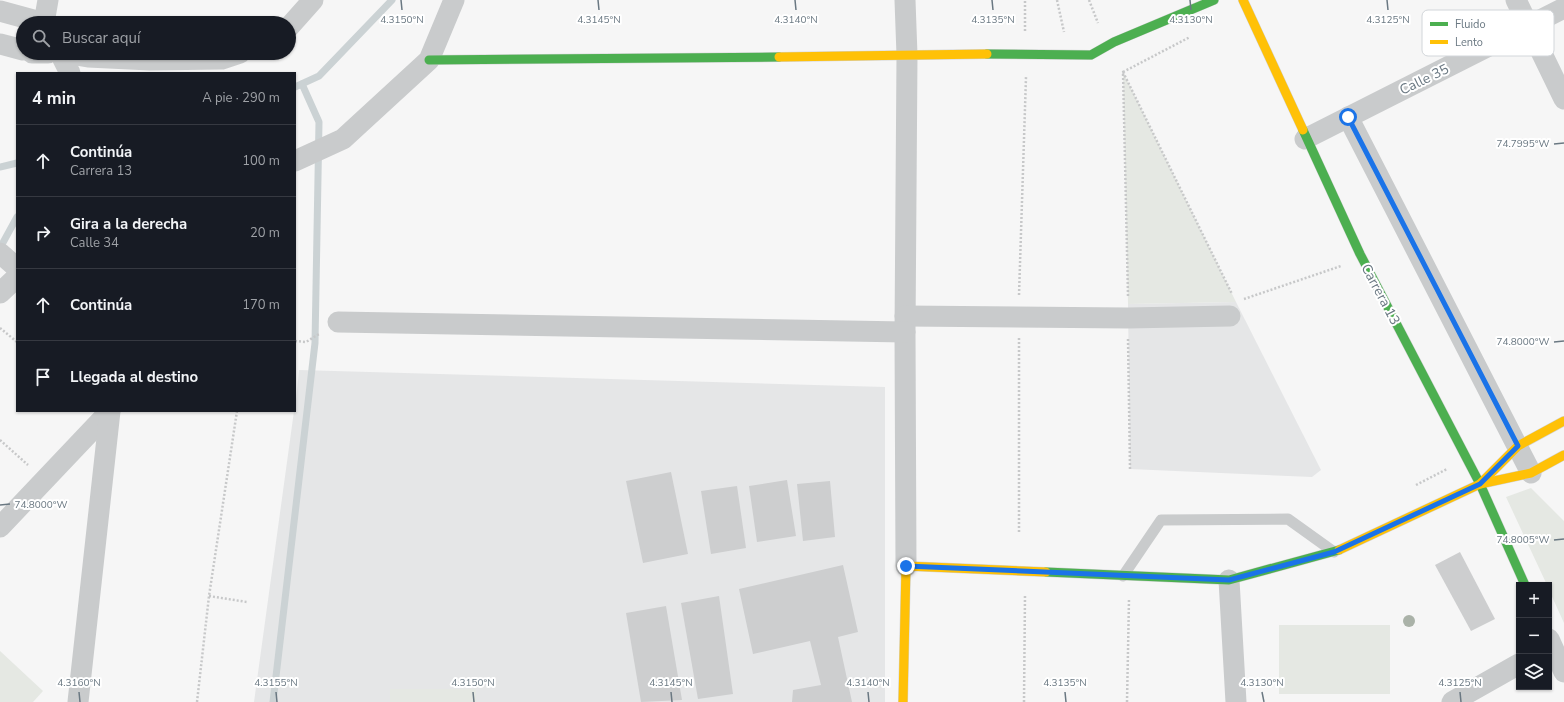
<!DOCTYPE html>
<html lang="es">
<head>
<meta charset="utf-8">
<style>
	body { margin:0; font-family:"Nunito Sans",sans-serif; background:#242831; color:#f1f3f6 }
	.controls { position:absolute; right:12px; bottom:12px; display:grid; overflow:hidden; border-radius:0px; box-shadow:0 1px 3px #0004 }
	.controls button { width:36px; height:36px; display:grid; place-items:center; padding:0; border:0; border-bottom:1px solid #363941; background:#171b24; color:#f1f3f6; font:20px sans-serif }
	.stop { position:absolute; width:12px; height:12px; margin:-9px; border:3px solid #1a73e8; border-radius:50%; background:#fff }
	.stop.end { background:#1a73e8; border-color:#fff; box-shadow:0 1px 4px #0008 }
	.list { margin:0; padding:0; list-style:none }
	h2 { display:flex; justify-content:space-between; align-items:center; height:52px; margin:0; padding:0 16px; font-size:17px }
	h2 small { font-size:13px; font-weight:400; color:#9ea1a6 }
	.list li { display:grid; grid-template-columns:26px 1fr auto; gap:12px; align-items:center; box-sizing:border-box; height:72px; padding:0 16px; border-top:1px solid #363941 }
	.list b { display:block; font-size:15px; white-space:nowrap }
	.list p { margin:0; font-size:13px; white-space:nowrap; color:#9ea1a6 }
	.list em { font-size:13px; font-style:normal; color:#9ea1a6 }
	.icon { flex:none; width:22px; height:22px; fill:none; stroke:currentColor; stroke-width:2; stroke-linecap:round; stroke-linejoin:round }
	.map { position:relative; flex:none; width:1564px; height:702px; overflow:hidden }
	.search { position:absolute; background:#171b24; box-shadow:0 1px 3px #0004; left:16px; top:16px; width:280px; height:44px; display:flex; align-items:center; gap:10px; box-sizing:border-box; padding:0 14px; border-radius:22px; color:#9ea1a6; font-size:15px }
	.panel { position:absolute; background:#171b24; box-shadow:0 1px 3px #0004; left:16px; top:72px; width:280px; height:340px; border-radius:0px }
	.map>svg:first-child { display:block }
	.built { fill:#e5e6e7 }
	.green { fill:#e5e8e3 }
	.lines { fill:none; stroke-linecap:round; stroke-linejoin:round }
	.stream { stroke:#cbd2d4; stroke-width:7 }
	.building { fill:#cdcecf }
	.fast-casing { stroke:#d2d3d3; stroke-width:10 }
	.slow-casing { stroke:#d2d3d3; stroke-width:10 }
	.path { stroke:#c7c8c9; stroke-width:2.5; stroke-dasharray:2 2; stroke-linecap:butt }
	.lane { stroke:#c9cbcc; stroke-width:11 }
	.street { stroke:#c9cbcc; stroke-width:21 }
	.fast { stroke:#4caf50; stroke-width:9 }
	.slow { stroke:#ffc107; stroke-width:9 }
	.tree { fill:#aab2a8 }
	.route { stroke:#1a73e8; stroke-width:5 }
	.ticks { fill:none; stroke:#6a7882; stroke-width:1.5 }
	.labels { text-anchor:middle; stroke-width:4; stroke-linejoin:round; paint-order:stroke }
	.street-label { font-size:14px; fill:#6a7882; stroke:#fff }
	.key { fill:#fff; stroke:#d2d6da; stroke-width:1 }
	.key-label { font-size:11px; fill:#6a7882 }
	.ticks-label { font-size:10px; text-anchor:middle; fill:#6a7882; stroke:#fff; stroke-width:4; stroke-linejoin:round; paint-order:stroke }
</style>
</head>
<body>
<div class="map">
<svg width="1564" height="702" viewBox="0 0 1564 702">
	<rect width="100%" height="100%" fill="#f6f6f6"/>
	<g class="built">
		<path d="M1236 302 1321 470 1312 477 1130 469 1128 304Z"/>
		<path d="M299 370 885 387V702H254L294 411H295Z"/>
	</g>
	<g class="green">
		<path d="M1123 72 1236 302 1128 304Z"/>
		<path d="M1531 488 1564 521V623L1549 590V585H1547L1506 497Z"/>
		<rect x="1279" y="625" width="111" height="69"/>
		<path d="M0 651 43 691 33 702H0Z"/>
		<rect x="390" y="689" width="86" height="13"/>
	</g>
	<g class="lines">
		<g class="stream">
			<path d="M295 87 319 76 392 0"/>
			<path d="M0 167 17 163"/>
			<path d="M0 248 17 217"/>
			<path d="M273 702 315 343 319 122 302 84"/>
		</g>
	</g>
	<g class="building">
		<path d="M671 472 688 554 643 563 626 481Z"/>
		<path d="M787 480 796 536 757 542 749 486Z"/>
		<path d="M830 481 835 537 803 541 797 484Z"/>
		<path d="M737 486 746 548 711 554 701 491Z"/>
		<path d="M1460 552 1495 619 1471 631 1435 565Z"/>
		<path d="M843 565 858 632 838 637 852 702H792L793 690 821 685 810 641 753 654 739 589Z"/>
		<path d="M719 596 733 694 698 699 681 603Z"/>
		<path d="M666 606 682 700 641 702 626 613Z"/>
	</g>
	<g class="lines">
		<g class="fast-casing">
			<g id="fast">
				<path d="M987 54 1091 55 1114 42 1214 0"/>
				<path d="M429 60 779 57"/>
				<path d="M1303 130 1360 254 1480 484 1525 585"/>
				<path d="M1046 572 1229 580 1339 550"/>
			</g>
		</g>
		<g class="slow-casing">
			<g id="slow">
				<path d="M1243 0 1303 130"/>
				<path d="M779 57 987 54"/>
				<path d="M1480 484 1518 446 1564 421"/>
				<path d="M1339 550 1480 484 1531 473 1564 455"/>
				<path d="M903 702 906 566 1046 572"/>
			</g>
		</g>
		<g class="path">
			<path d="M1057 0 1064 32"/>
			<path d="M1089 0 1098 23"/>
			<path d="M1025 31V0"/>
			<path d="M1123 72 1190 37"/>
			<path d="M1019 295 1026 77"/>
			<path d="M1128 296 1123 72 1232 294"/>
			<path d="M1244 299 1341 266"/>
			<path d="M0 328 17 342"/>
			<path d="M1019 338V532"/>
			<path d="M1128 339 1130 469"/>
			<path d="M295 341 306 342 319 334"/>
			<path d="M0 440 28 465"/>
			<path d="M1416 485 1447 469"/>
			<path d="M209 596 247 602"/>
			<path d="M197 702 209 596 237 411"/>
			<path d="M1024 702 1025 595"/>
			<path d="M1127 702 1129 599"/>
		</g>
		<path class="lane" d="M1123 576 1161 520 1288 519 1334 552"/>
		<g class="street">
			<path d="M905 0 907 55 905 332 906 566"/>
			<path d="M1516 0 1564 99"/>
			<path d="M0 11 44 23"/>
			<path d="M44 23 48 0"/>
			<path d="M289 27 313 0"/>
			<path d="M0 44 23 50"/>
			<path d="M32 53H48"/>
			<path d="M60 53 70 73"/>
			<path d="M64 53 88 57 150 60 222 59 240 53"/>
			<path d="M1348 117 1531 473"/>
			<path d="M1305 139 1564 8"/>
			<path d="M295 161 343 139 429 60 454 0"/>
			<path d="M0 253 17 268"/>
			<path d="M0 293 17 277"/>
			<path d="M905 316 1128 318 1230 316"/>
			<path d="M338 322 905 332"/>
			<path d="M0 527 110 411"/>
			<path d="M1229 580 1236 702"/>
			<path d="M1549 639 1564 672"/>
			<path d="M78 702 110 411"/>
			<path d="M1452 702 1519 664"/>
		</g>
		<use href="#fast" class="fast"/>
		<use href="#slow" class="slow"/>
	</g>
	<circle class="tree" cx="1409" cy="621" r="6"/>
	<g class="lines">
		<path class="route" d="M906 566 1229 580 1334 552 1480 484 1518 446 1348 117"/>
	</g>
	<path class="ticks" d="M401 0 402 10M598 0 599 10M795 0 796 10M992 0 993 10M1190 0 1191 10M1387 0 1388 10M1554 144 1564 143M1554 342 1564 341M0 505 10 504M1554 540 1564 539M79 692 80 702M276 692 277 702M473 692 474 702M671 692 672 702M868 692 869 702M1065 692 1066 702M1262 692 1264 702M1460 692 1461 702"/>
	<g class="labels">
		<g class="street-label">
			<text transform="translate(1424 79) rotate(-26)" y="5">Calle 35</text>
			<text transform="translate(1381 294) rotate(62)" y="5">Carrera 13</text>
		</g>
	</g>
	<rect x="1422" y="10" width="132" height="46" rx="6" class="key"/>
	<rect x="1430" y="22" width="18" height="4" fill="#4caf50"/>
	<rect x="1430" y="40" width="18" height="4" fill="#ffc107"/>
	<g class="key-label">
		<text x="1455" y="28">Fluido</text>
		<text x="1455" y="46">Lento</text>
	</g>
	<g class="ticks-label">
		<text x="402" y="23">4.3150°N</text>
		<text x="599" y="23">4.3145°N</text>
		<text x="796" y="23">4.3140°N</text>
		<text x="993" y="23">4.3135°N</text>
		<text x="1191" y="23">4.3130°N</text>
		<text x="1388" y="23">4.3125°N</text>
		<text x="1523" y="147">74.7995°W</text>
		<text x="1523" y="345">74.8000°W</text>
		<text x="41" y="508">74.8000°W</text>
		<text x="1523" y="543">74.8005°W</text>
		<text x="79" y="686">4.3160°N</text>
		<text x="276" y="686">4.3155°N</text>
		<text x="473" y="686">4.3150°N</text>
		<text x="671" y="686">4.3145°N</text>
		<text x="868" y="686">4.3140°N</text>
		<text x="1065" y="686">4.3135°N</text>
		<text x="1262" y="686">4.3130°N</text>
		<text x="1460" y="686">4.3125°N</text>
	</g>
</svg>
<div class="controls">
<button>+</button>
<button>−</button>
<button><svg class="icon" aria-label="layers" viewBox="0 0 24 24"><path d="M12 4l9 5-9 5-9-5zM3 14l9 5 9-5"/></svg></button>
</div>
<div class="stop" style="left:1348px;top:117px"></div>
<div class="stop end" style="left:906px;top:566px"></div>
<div class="search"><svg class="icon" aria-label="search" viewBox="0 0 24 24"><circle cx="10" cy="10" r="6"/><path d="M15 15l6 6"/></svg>Buscar aquí</div>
<section class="panel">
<h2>4 min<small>A pie · 290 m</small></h2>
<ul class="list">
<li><svg class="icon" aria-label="ahead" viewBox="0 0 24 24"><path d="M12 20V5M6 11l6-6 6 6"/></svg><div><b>Continúa</b><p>Carrera 13</p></div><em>100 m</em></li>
<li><svg class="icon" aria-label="right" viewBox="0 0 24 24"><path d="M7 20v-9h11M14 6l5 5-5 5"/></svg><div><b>Gira a la derecha</b><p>Calle 34</p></div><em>20 m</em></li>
<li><svg class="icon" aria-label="ahead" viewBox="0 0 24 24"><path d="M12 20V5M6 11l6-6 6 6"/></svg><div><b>Continúa</b></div><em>170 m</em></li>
<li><svg class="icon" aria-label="arrive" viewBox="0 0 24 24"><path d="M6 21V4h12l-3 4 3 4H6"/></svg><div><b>Llegada al destino</b></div></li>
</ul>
</section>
</div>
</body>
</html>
